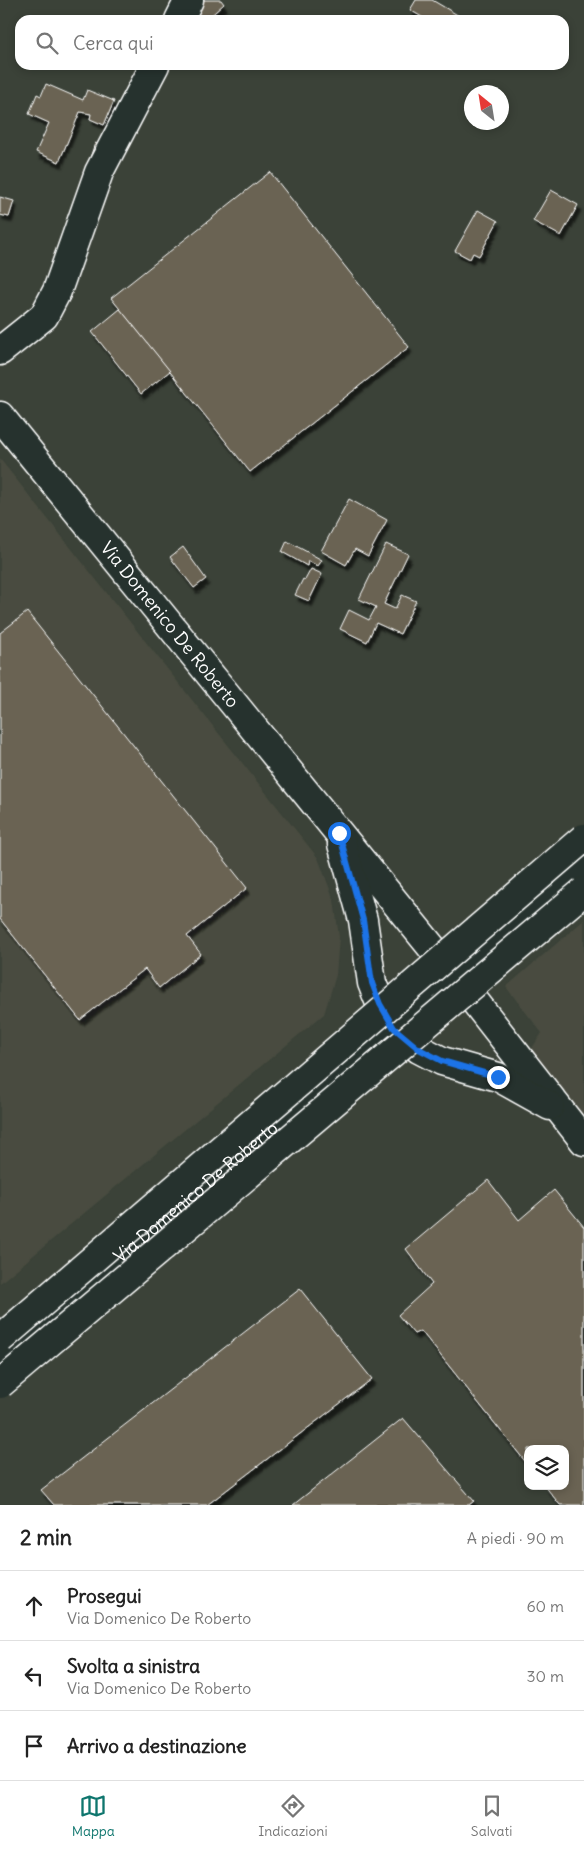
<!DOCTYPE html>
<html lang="it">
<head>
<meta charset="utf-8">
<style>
	body { margin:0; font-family:Delius,sans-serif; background:#f6f6f6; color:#222 }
	.controls { position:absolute; right:15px; bottom:15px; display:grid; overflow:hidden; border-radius:10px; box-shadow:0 2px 8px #0003 }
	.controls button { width:45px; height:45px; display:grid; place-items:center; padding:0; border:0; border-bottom:1px solid #e0e0e0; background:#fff; color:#222; font:25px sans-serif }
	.compass { position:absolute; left:464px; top:85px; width:45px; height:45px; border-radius:50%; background:#fff; box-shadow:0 2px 8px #0003; rotate:330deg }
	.stop { position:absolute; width:15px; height:15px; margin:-11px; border:4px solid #1a73e8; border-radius:50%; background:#fff }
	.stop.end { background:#1a73e8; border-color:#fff; box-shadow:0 1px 5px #0008 }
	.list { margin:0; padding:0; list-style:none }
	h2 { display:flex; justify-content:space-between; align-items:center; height:65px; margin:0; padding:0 20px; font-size:21px }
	h2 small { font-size:16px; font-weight:400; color:#767676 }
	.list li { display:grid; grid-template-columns:32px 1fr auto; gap:15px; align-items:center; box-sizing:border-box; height:70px; padding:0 20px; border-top:1px solid #e0e0e0 }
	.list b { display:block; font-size:19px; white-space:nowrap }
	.list p { margin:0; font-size:16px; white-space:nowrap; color:#767676 }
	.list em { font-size:16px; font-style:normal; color:#767676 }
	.icon { flex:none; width:28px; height:28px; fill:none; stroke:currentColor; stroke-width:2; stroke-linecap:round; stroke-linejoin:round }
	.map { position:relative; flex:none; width:584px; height:1505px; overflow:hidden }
	.search { position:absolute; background:#fff; box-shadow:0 2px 8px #0003; left:15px; right:15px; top:15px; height:55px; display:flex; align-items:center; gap:12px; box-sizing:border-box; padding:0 18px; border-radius:15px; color:#767676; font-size:19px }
	.sheet { height:275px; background:#fff }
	nav { display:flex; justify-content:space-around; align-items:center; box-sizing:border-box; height:70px; border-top:1px solid #e0e0e0; background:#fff; font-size:14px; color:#767676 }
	nav a { display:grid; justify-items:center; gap:2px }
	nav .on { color:#0f766e }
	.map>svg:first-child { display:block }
	.built { fill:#494c40 }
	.building { fill:#6b6453; stroke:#fff; filter:url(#shadow) }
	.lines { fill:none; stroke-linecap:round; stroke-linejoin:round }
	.minor-casing { stroke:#fff; stroke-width:31 }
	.minor { stroke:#26332d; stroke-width:28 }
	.highway-bridge-casing { stroke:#fff; stroke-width:31; stroke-linecap:butt }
	.highway-bridge { stroke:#26332d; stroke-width:28 }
	.route { stroke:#1a73e8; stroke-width:6 }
	.labels { text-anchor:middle; stroke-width:5; stroke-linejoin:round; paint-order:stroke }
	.street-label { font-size:18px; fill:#fff; stroke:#26332d }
</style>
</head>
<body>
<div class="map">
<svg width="584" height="1505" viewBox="0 0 584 1505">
	<defs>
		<filter id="shadow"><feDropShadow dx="3" dy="5.5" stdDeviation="1" flood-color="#0009"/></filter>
	</defs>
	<rect width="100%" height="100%" fill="#3b4238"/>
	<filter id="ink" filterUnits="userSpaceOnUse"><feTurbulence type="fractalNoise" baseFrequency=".02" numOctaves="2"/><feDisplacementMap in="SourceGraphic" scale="10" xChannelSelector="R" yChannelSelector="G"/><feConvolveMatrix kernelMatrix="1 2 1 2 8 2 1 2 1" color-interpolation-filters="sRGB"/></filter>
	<g filter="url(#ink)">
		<g class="built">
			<path d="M0 459 318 858 334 900 339 937 336 975 324 1014 0 1283Z"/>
			<path d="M584 920V1118L530 1051 542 1033 506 987Z"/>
		</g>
		<g class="building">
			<path d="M198 0H221L224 4 206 20H188Z"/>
			<path d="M416 0H432L466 20H427L410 10Z"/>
			<path d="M46 84 83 100 87 90 114 101 104 125 90 119 91 114 80 112 59 162 36 152 49 123 29 114 37 94 41 96Z"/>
			<path d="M95 143 101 146 95 163 89 161Z"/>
			<path d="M270 172 409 347 250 472 111 298Z"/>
			<path d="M551 190 578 205 561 236 533 221Z"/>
			<path d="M0 197 14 201 9 217 0 215Z"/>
			<path d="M478 210 498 221 479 256 473 253 470 259 455 251Z"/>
			<path d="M120 309 170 371 141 394 92 332Z"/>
			<path d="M349 499 387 520 368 556 355 549 346 565 321 551Z"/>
			<path d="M287 541 322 560 318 566 308 561 307 566 282 552Z"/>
			<path d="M386 544 408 554 384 604 395 609 402 595 416 601 400 634 376 623 367 642 340 629 349 610 369 620 376 607 359 599Z"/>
			<path d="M183 547 206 579 194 588 170 557Z"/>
			<path d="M311 569 322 574 309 601 295 595 303 579 305 580Z"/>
			<path d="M27 612 247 888 187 936 201 954 159 988 145 969 80 1020 0 919V633Z"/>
			<path d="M488 1180 519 1220 554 1190 584 1227V1505H560L545 1486H565V1449H528V1465L421 1331 414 1334 398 1315 432 1284 406 1249Z"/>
			<path d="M300 1289 372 1379 207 1505H54L41 1490Z"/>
			<path d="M403 1418 474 1501 469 1505H293Z"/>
		</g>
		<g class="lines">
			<g class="minor-casing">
				<g id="minor">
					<path d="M179 20 189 0"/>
					<path d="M0 351 44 316 57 291 99 172 155 65"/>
					<path id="s1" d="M0 416 455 976 584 1141"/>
					<path d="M342 844 363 920 372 983 380 1003 394 1027 419 1049 442 1061 498 1077 550 1106"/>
					<path id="s2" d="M0 1357 584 866"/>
				</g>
			</g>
			<use href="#minor" class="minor"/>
			<g class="highway-bridge-casing">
				<g id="highway-bridge">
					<path d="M0 1339 584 838"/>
					<path d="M0 1384 584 891"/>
				</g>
			</g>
			<use href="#highway-bridge" class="highway-bridge"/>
		</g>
	</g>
	<g class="lines" filter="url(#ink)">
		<path class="route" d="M339 833 363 920 372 983 380 1004 394 1028 419 1049 442 1061 498 1077"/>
	</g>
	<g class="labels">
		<g class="street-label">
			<text dy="6" stroke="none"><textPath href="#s1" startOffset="269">Via Domenico De Roberto</textPath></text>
			<text dy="6" stroke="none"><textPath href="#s2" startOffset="256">Via Domenico De Roberto</textPath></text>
		</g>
	</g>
</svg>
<div class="controls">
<button><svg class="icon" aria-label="layers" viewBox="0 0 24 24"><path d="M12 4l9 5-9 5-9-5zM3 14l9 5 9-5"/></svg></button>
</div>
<svg class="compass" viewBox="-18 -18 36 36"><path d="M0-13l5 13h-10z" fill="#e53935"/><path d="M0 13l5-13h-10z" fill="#767676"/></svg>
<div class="stop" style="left:339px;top:833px"></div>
<div class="stop end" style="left:498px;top:1077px"></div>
<div class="search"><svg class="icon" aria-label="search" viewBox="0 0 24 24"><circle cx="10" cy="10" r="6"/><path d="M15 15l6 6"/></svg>Cerca qui</div>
</div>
<section class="sheet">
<h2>2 min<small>A piedi · 90 m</small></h2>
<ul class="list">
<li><svg class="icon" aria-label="ahead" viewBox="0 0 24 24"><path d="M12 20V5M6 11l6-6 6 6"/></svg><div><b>Prosegui</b><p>Via Domenico De Roberto</p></div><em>60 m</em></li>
<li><svg class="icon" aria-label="left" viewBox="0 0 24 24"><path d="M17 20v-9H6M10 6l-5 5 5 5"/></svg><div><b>Svolta a sinistra</b><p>Via Domenico De Roberto</p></div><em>30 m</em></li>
<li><svg class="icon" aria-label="arrive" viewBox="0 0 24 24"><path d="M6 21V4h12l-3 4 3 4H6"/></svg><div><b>Arrivo a destinazione</b></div></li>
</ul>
</section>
<nav>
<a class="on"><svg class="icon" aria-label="map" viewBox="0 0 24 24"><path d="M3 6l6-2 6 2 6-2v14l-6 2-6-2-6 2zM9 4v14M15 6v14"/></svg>Mappa</a>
<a><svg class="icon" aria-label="directions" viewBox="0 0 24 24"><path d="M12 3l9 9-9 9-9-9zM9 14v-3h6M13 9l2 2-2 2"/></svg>Indicazioni</a>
<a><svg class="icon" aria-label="saved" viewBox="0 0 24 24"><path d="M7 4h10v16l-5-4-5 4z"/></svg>Salvati</a>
</nav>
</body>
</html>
